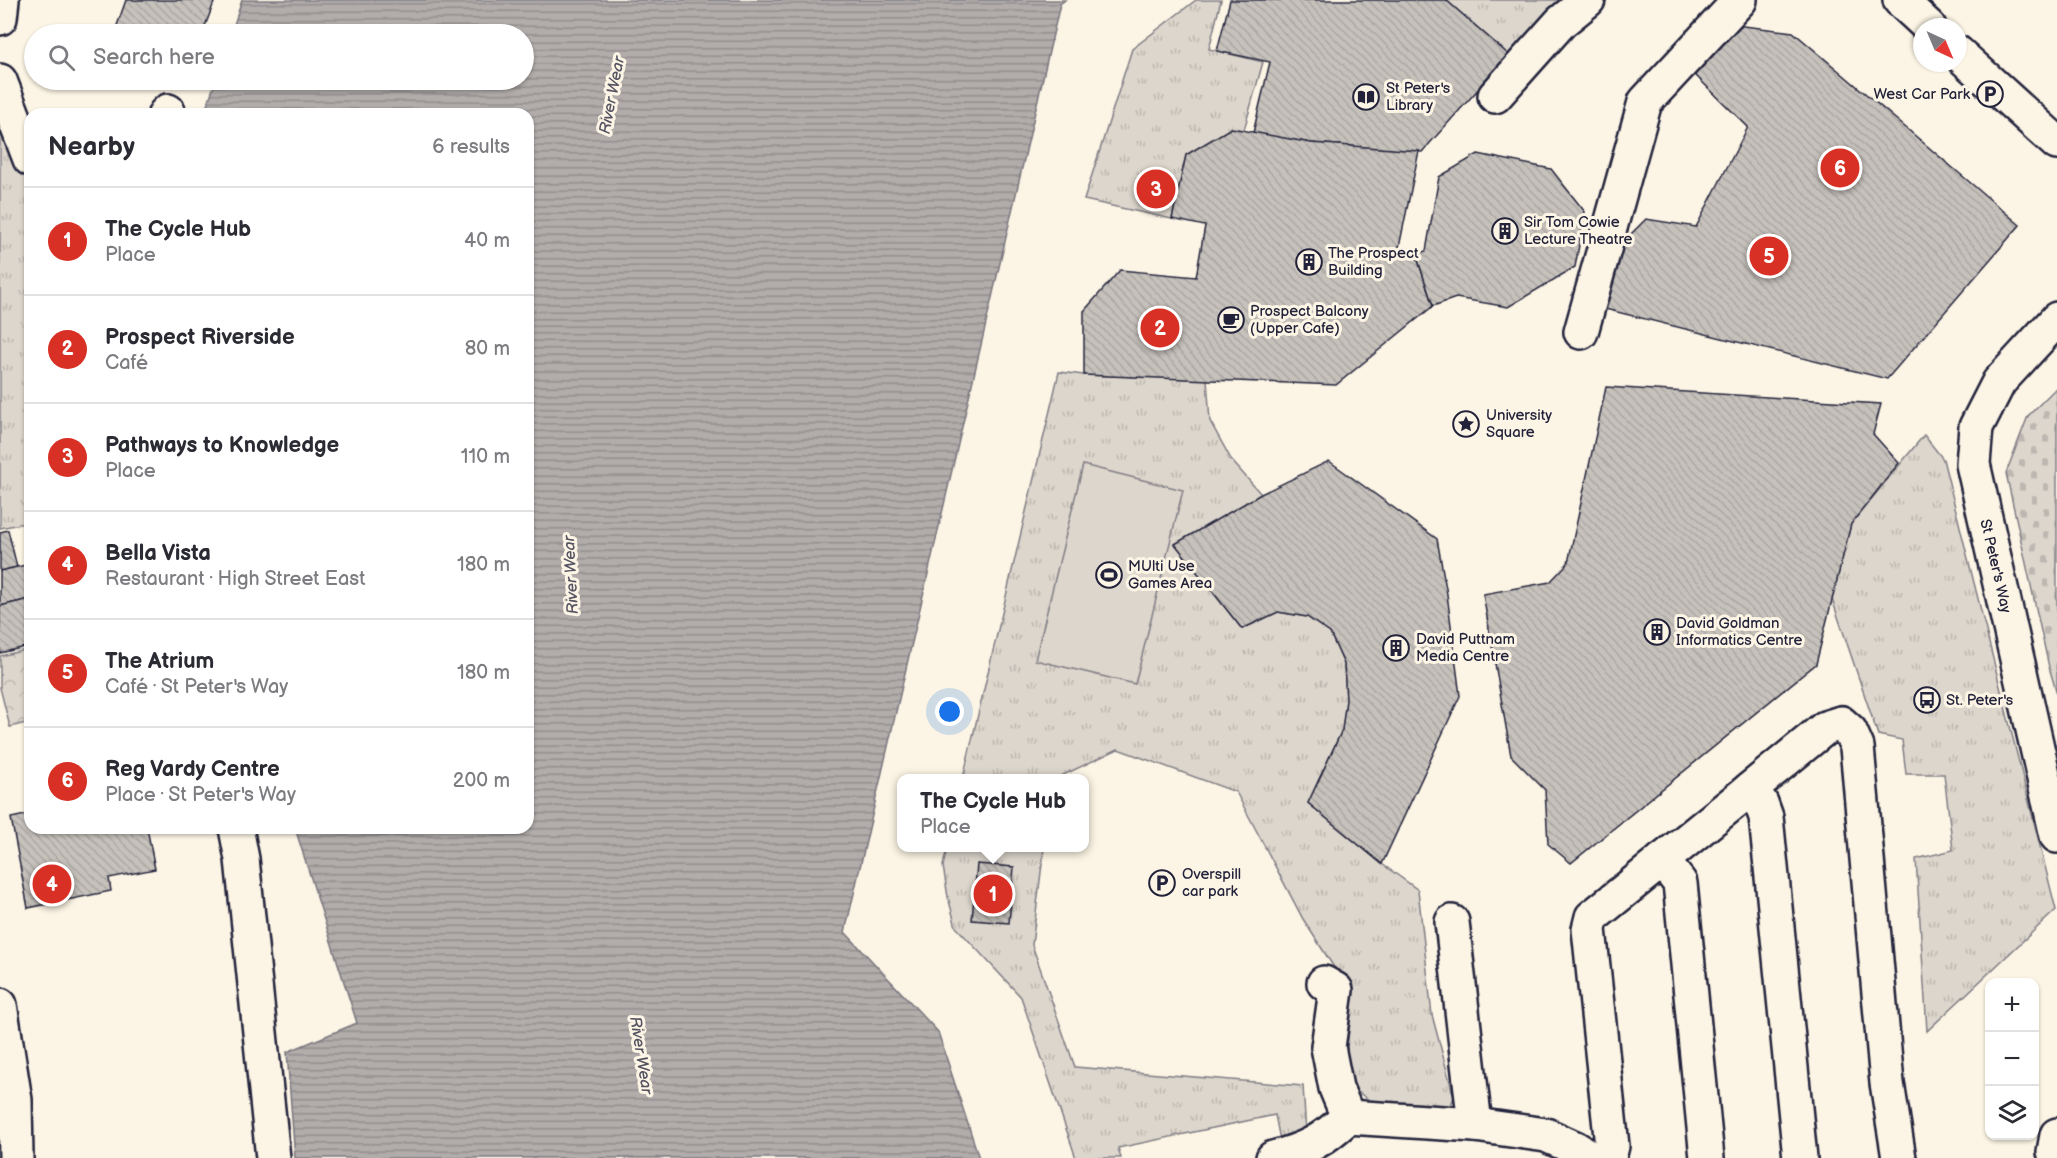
<!DOCTYPE html>
<html lang="en">
<head>
<meta charset="utf-8">
<style>
	body { margin:0; font-family:"Balsamiq Sans",sans-serif; background:#f7f7f7; color:#2b2b33 }
	.controls { position:absolute; right:18px; bottom:18px; display:grid; overflow:hidden; border-radius:12px; box-shadow:0 2px 4px #0004 }
	.controls button { width:54px; height:54px; display:grid; place-items:center; padding:0; border:0; border-bottom:2px solid #e1e1e2; background:#fff; color:#2b2b33; font:30px sans-serif }
	.compass { position:absolute; left:1913px; top:18px; width:54px; height:54px; border-radius:50%; background:#fff; box-shadow:0 2px 4px #0004; rotate:136deg }
	.you { position:absolute; left:950px; top:712px; width:21px; height:21px; margin:-15px; border:4px solid #fff; border-radius:50%; background:#1a73e8; box-shadow:0 0 0 9px #1a73e833 }
	.badge { display:grid; place-items:center; width:39px; height:39px; border-radius:50%; background:#d93025; color:#fff; font-size:20px; font-weight:700 }
	.pin { position:absolute; translate:-50% -50%; border:3px solid #fff; box-shadow:0 2px 6px #0006 }
	.popup { position:absolute; left:897px; top:774px; width:192px; height:78px; box-sizing:border-box; display:grid; place-content:center; border-radius:12px; background:#fff; filter:drop-shadow(0 2px 4px #0005); font-size:20px; white-space:nowrap; color:#7c7c81 }
	.popup b { font-size:22px; color:#2b2b33 }
	.popup::after { content:''; position:absolute; left:50%; top:100%; margin-left:-12px; border:12px solid transparent; border-top-color:#fff }
	.list { margin:0; padding:0; list-style:none }
	h2 { display:flex; justify-content:space-between; align-items:center; height:78px; margin:0; padding:0 24px; font-size:26px }
	h2 small { font-size:20px; font-weight:400; color:#7c7c81 }
	.list li { display:grid; grid-template-columns:39px 1fr auto; gap:18px; align-items:center; box-sizing:border-box; height:108px; padding:0 24px; border-top:2px solid #e1e1e2 }
	.list b { display:block; font-size:22px; white-space:nowrap }
	.list p { margin:0; font-size:20px; white-space:nowrap; color:#7c7c81 }
	.list em { font-size:20px; font-style:normal; color:#7c7c81 }
	.icon { flex:none; width:33px; height:33px; fill:none; stroke:currentColor; stroke-width:2; stroke-linecap:round; stroke-linejoin:round }
	.map { position:relative; flex:none; width:2057px; height:1158px; overflow:hidden }
	.search { position:absolute; background:#fff; box-shadow:0 2px 4px #0004; left:24px; top:24px; width:510px; height:66px; display:flex; align-items:center; gap:15px; box-sizing:border-box; padding:0 21px; border-radius:33px; color:#7c7c81; font-size:22px }
	.panel { position:absolute; background:#fff; box-shadow:0 2px 4px #0004; left:24px; top:108px; width:510px; height:726px; border-radius:18px }
	.map>svg:first-child { display:block }
	.grass { fill:url(#grass-tufts); stroke:#7f7c84; stroke-width:1.5 }
	.forest { fill:url(#forest-crowns); stroke:#7f7c84; stroke-width:1.5 }
	.cemetery { fill:url(#cemetery-stones); stroke:#7f7c84; stroke-width:1.5 }
	.garden { fill:#dcd6cc; stroke:#7f7c84; stroke-width:1.5 }
	.water { fill:url(#water-rules); stroke:#78757e; stroke-width:1.5 }
	.building { fill:url(#building-back-hatch); stroke:#22223b; stroke-width:1.5 }
	.lines { fill:none; stroke-linecap:round; stroke-linejoin:round }
	.minor-casing { stroke:#22223b; stroke-width:38 }
	.major-casing { stroke:#22223b; stroke-width:38 }
	.minor { stroke:#fcf5e5; stroke-width:33 }
	.major { stroke:#fcf5e5; stroke-width:33 }
	.labels { text-anchor:middle; stroke-width:6; stroke-linejoin:round; paint-order:stroke }
	.poi-label { font-size:15px; fill:#22223b; stroke:#fcf5e5; text-anchor:start }
	.street-label { font-size:15px; fill:#22223b; stroke:#fcf5e5 }
	.water-label { font-size:16px; font-style:italic; fill:#545362; stroke:#fcf5e5 }
</style>
</head>
<body>
<div class="map">
<svg width="2057" height="1158" viewBox="0 0 2057 1158">
	<defs>
		<pattern id="grass-tufts" width="24" height="20" patternUnits="userSpaceOnUse" patternTransform="scale(1.5)"><rect width="24" height="20" fill="#dcd6cc"/><path d="M3 7l-1-3M5 7V3M7 7l1-3M15 17l-1-3M17 17v-4M19 17l1-3" fill="none" stroke="#bcb7b0"/></pattern>
		<pattern id="forest-crowns" width="20" height="18" patternUnits="userSpaceOnUse" patternTransform="scale(1.5)"><rect width="20" height="18" fill="#dcd6cc"/><path d="M2 6a3 3 0 1 1 6 0M12 15a3 3 0 1 1 6 0" fill="none" stroke="#bcb7b0"/></pattern>
		<pattern id="cemetery-stones" width="16" height="16" patternUnits="userSpaceOnUse" patternTransform="scale(1.5)"><rect width="16" height="16" fill="#dcd6cc"/><path d="M2 7V4a2 2 0 0 1 4 0v3zM10 15v-3a2 2 0 0 1 4 0v3z" fill="#bcb7b0"/></pattern>
		<pattern id="water-rules" width="6" height="5" patternUnits="userSpaceOnUse" patternTransform="scale(1.5)"><rect width="6" height="5" fill="#b2adab"/><path d="M0 2.5h6" fill="none" stroke="#908c8c"/></pattern>
		<pattern id="building-back-hatch" width="6" height="6" patternUnits="userSpaceOnUse" patternTransform="scale(1.5)"><rect width="6" height="6" fill="#c6c1bb"/><path d="M-1 5l2 2M0 0l6 6M5-1l2 2" fill="none" stroke="#aaa6a2"/></pattern>
	</defs>
	<rect width="100%" height="100%" fill="#fcf5e5"/>
	<filter id="ink" filterUnits="userSpaceOnUse"><feTurbulence type="fractalNoise" baseFrequency=".0167" numOctaves="2"/><feDisplacementMap in="SourceGraphic" scale="12" xChannelSelector="R" yChannelSelector="G"/><feConvolveMatrix kernelMatrix="1 2 1 2 8 2 1 2 1" color-interpolation-filters="sRGB"/></filter>
	<g filter="url(#ink)">
		<g class="grass">
			<path d="M1196 0H1221L1209 49 1263 62 1244 130 1231 128 1186 155 1172 219 1084 200 1132 49Z"/>
			<path d="M1446 0H1586L1509 55Z"/>
			<path d="M0 96 4 113 30 182V522L0 528Z"/>
			<path d="M1059 372 1084 375 1207 379 1210 421 1232 461 1261 494 1175 544 1242 629 1278 612 1307 617 1330 633 1344 664 1346 700 1342 730 1308 803 1382 864 1418 890 1432 1015 1454 1097 1447 1115 1382 1109 1348 1085 1347 1047 1353 997 1303 919 1236 792 1118 749 1057 778H963Z"/>
			<path d="M1924 435 1943 459 2056 910 1927 1031 1916 859 1953 850 1944 774H1906L1902 740 1878 735 1832 599 1851 524Z"/>
			<path d="M947 848H1044L1032 945 1075 1067 1303 1086 1307 1148 1283 1155 1275 1115 1118 1148 1121 1158H1076L1021 997 956 927 948 897 943 866Z"/>
		</g>
		<path class="forest" d="M30 649V722L10 727 0 688V656Z"/>
		<path class="cemetery" d="M2057 387V694L2049 667 2006 473 2028 416Z"/>
		<path class="garden" d="M1083 465 1183 490 1135 684 1035 660Z"/>
		<path class="water" d="M242 0H1065L1060 4 845 932 938 1032 979 1158H295L287 1052 357 1023 295 828H528V114H204L216 80H524V34H231Z"/>
		<g class="building">
			<path d="M126 0H215L202 34H114Z"/>
			<path d="M1230 0H1446L1509 55 1422 152 1311 143 1253 133 1270 62 1217 51Z"/>
			<path d="M1735 25 1793 32 2020 225 1887 379 1601 308 1615 250 1646 219 1696 227 1748 127 1693 73Z"/>
			<path d="M1231 128 1311 143 1419 151 1398 252 1416 254 1433 306 1336 385 1084 375V311L1120 270 1196 277 1205 226 1172 219 1186 155Z"/>
			<path d="M1478 154 1551 169 1585 212 1575 267 1508 307 1456 298 1433 306 1416 254 1426 251 1439 177Z"/>
			<path d="M1606 387 1881 404 1873 434 1899 463 1851 524 1816 664 1571 863 1548 844 1545 790 1511 756 1483 594 1550 582 1568 563Z"/>
			<path d="M1329 461 1437 539 1447 594 1460 696 1382 864 1308 803 1342 730 1346 700 1344 664 1330 633 1307 617 1278 612 1242 629 1175 544 1261 494Z"/>
			<path d="M8 530 17 567 0 571V532Z"/>
			<path d="M30 564V599L0 606V571Z"/>
			<path d="M30 599V646L0 653V606Z"/>
			<path d="M30 814V828H147L155 869 109 878 111 891 28 908 11 818Z"/>
			<path d="M977 864 1014 867 1009 923 972 920Z"/>
		</g>
		<g class="lines">
			<g class="minor-casing">
				<g id="minor">
					<path d="M1900 0 1929 27"/>
					<path d="M0 18 2 0"/>
					<path d="M1958 53 2057 143"/>
					<path d="M0 81 30 159"/>
					<path d="M1495 96 1561 22 1588 0"/>
					<path d="M165 114 168 111"/>
					<path d="M2057 319 1999 382 1976 427 1973 464 2057 836"/>
					<path d="M1581 332 1645 102 1740 0"/>
					<path d="M236 828 242 859 273 1158"/>
					<path d="M1662 860 1680 883 1707 1158"/>
					<path d="M1452 922 1475 1125"/>
					<path d="M1324 983 1336 990 1328 1047 1336 1088 1348 1117 1475 1125 1546 1135 1575 1148 1591 1158"/>
					<path d="M2054 1152 2057 1135"/>
					<path d="M1273 1158C1307 1149 1322 1141 1348 1117"/>
					<path d="M1609 1158 1612 1146 1589 929 1592 917 1749 790"/>
					<path d="M1800 1158 1766 817 1761 803 1749 790 1825 728 1841 723 1850 731 1857 747 1887 1083 1899 1158"/>
				</g>
			</g>
			<g class="major-casing">
				<path id="major" d="M0 1005 15 1100 16 1158"/>
			</g>
			<use href="#minor" class="minor"/>
			<use href="#major" class="major"/>
		</g>
	</g>
	<defs>
		<g id="parking-ring" transform="scale(1.35)"><circle r="9.5" fill="#fcf5e5" stroke="#22223b" stroke-width="1.5"/><path d="M-3.5-5.5H1a3.5 3.5 0 0 1 0 7H-1V5.5H-3.5ZM-1-3.4V-.6H.8a1.4 1.4 0 0 0 0-2.8Z" fill="#22223b"/></g>
		<g id="library-ring" transform="scale(1.35)"><circle r="9.5" fill="#fcf5e5" stroke="#22223b" stroke-width="1.5"/><path d="M-6-4Q-3-5.5-.7-3.5V5Q-3 3-6 4ZM6-4Q3-5.5 .7-3.5V5Q3 3 6 4Z" fill="#22223b"/></g>
		<g id="building-ring" transform="scale(1.35)"><circle r="9.5" fill="#fcf5e5" stroke="#22223b" stroke-width="1.5"/><path d="M-4-6H4V6H1V3H-1V6H-4ZM-2.5-4.3h1.7v1.8h-1.7ZM.8-4.3h1.7v1.8H.8ZM-2.5-1h1.7V.8h-1.7ZM.8-1h1.7V.8H.8Z" fill="#22223b"/></g>
		<g id="cafe-ring" transform="scale(1.35)"><circle r="9.5" fill="#fcf5e5" stroke="#22223b" stroke-width="1.5"/><path d="M-5.5-4.5H6V0H3Q3 3.5 0 3.5H-2.5Q-5.5 3.5-5.5 0ZM3-3.2v2h1.7v-2ZM-6 4.5H4V6H-6Z" fill="#22223b"/></g>
		<g id="sight-ring" transform="scale(1.35)"><circle r="9.5" fill="#fcf5e5" stroke="#22223b" stroke-width="1.5"/><path d="M0-6L1.8-2.2L6-1.7L2.9 1.2L3.7 5.4L0 3.3L-3.7 5.4L-2.9 1.2L-6-1.7L-1.8-2.2Z" fill="#22223b"/></g>
		<g id="stadium-ring" transform="scale(1.35)"><circle r="9.5" fill="#fcf5e5" stroke="#22223b" stroke-width="1.5"/><path d="M0-5a6.5 5 0 1 0 0 10a6.5 5 0 1 0 0-10ZM-3.5-1.8h7v3.6h-7Z" fill="#22223b"/></g>
		<g id="bus-ring" transform="scale(1.35)"><circle r="9.5" fill="#fcf5e5" stroke="#22223b" stroke-width="1.5"/><path d="M-5-6H5V4H4V6H2V4H-2V6H-4V4H-5ZM-3.5-4V0h7V-4ZM-3.5 1.2v1.5H-2V1.2ZM2 1.2v1.5H3.5V1.2Z" fill="#22223b"/></g>
	</defs>
	<g fill-rule="evenodd">
		<use href="#parking-ring" x="1990" y="94"/>
		<use href="#library-ring" x="1366" y="97"/>
		<use href="#building-ring" x="1505" y="231"/>
		<use href="#building-ring" x="1309" y="262"/>
		<use href="#cafe-ring" x="1231" y="320"/>
		<use href="#sight-ring" x="1466" y="424"/>
		<use href="#stadium-ring" x="1109" y="575"/>
		<use href="#building-ring" x="1657" y="632"/>
		<use href="#building-ring" x="1396" y="648"/>
		<use href="#bus-ring" x="1927" y="700"/>
		<use href="#parking-ring" x="1162" y="883"/>
	</g>
	<g class="labels">
		<g class="poi-label">
			<text x="1386" y="93">St Peter's<tspan x="1386" dy="17">Library</tspan></text>
			<text x="1970" y="99" text-anchor="end">West Car Park</text>
			<text x="1524" y="227">Sir Tom Cowie<tspan x="1524" dy="17">Lecture Theatre</tspan></text>
			<text x="1328" y="258">The Prospect<tspan x="1328" dy="17">Building</tspan></text>
			<text x="1250" y="316">Prospect Balcony<tspan x="1250" dy="17">(Upper Cafe)</tspan></text>
			<text x="1486" y="420">University<tspan x="1486" dy="17">Square</tspan></text>
			<text x="1128" y="571">MUlti Use<tspan x="1128" dy="17">Games Area</tspan></text>
			<text x="1676" y="628">David Goldman<tspan x="1676" dy="17">Informatics Centre</tspan></text>
			<text x="1416" y="644">David Puttnam<tspan x="1416" dy="17">Media Centre</tspan></text>
			<text x="1946" y="705">St. Peter's</text>
			<text x="1182" y="879">Overspill<tspan x="1182" dy="17">car park</tspan></text>
		</g>
		<g class="street-label">
			<text transform="translate(1996 566) rotate(77)" y="5">St Peter's Way</text>
		</g>
		<g class="water-label">
			<text transform="translate(611 95) rotate(-79)" y="6">River Wear</text>
			<text transform="translate(570 575) rotate(-93)" y="6">River Wear</text>
			<text transform="translate(642 1055) rotate(81)" y="6">River Wear</text>
		</g>
	</g>
</svg>
<div class="controls">
<button>+</button>
<button>−</button>
<button><svg class="icon" aria-label="layers" viewBox="0 0 24 24"><path d="M12 4l9 5-9 5-9-5zM3 14l9 5 9-5"/></svg></button>
</div>
<svg class="compass" viewBox="-18 -18 36 36"><path d="M0-13l5 13h-10z" fill="#e53935"/><path d="M0 13l5-13h-10z" fill="#7c7c81"/></svg>
<div class="you"></div>
<div class="pin badge" style="left:993px;top:894px">1</div>
<div class="popup"><b>The Cycle Hub</b>Place</div>
<div class="pin badge" style="left:1160px;top:328px">2</div>
<div class="pin badge" style="left:1156px;top:189px">3</div>
<div class="pin badge" style="left:52px;top:884px">4</div>
<div class="pin badge" style="left:1769px;top:256px">5</div>
<div class="pin badge" style="left:1840px;top:168px">6</div>
<div class="search"><svg class="icon" aria-label="search" viewBox="0 0 24 24"><circle cx="10" cy="10" r="6"/><path d="M15 15l6 6"/></svg>Search here</div>
<section class="panel">
<h2>Nearby<small>6 results</small></h2>
<ul class="list">
<li><span class="badge">1</span><div><b>The Cycle Hub</b><p>Place</p></div><em>40 m</em></li>
<li><span class="badge">2</span><div><b>Prospect Riverside</b><p>Café</p></div><em>80 m</em></li>
<li><span class="badge">3</span><div><b>Pathways to Knowledge</b><p>Place</p></div><em>110 m</em></li>
<li><span class="badge">4</span><div><b>Bella Vista</b><p>Restaurant · High Street East</p></div><em>180 m</em></li>
<li><span class="badge">5</span><div><b>The Atrium</b><p>Café · St Peter's Way</p></div><em>180 m</em></li>
<li><span class="badge">6</span><div><b>Reg Vardy Centre</b><p>Place · St Peter's Way</p></div><em>200 m</em></li>
</ul>
</section>
</div>
</body>
</html>
